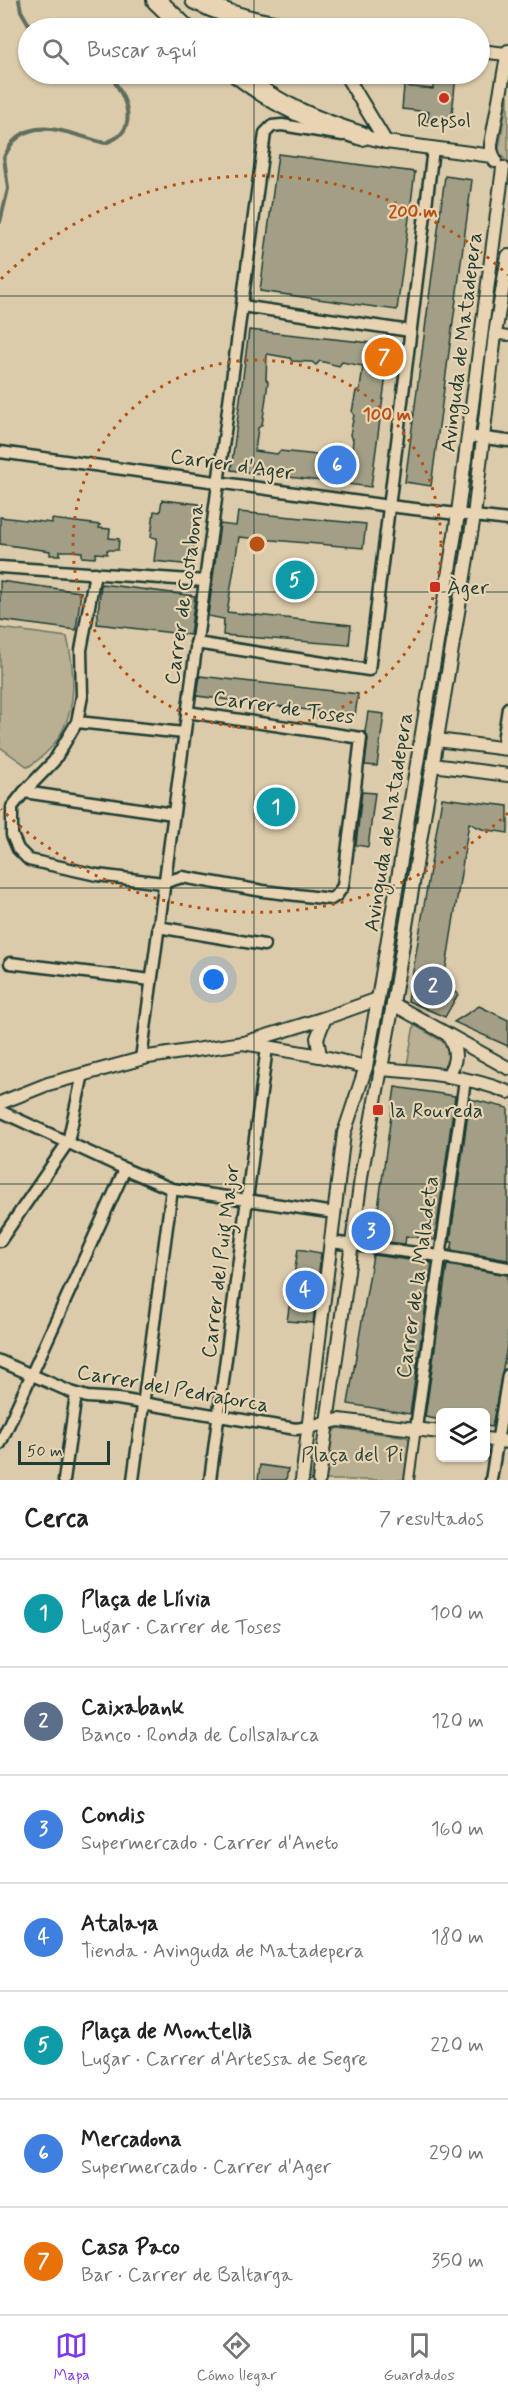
<!DOCTYPE html>
<html lang="es">
<head>
<meta charset="utf-8">
<style>
	body { margin:0; font-family:Mynerve,sans-serif; background:#f6f6f6; color:#222 }
	.controls { position:absolute; right:18px; bottom:18px; display:grid; overflow:hidden; border-radius:9px; box-shadow:0 2px 4px #0004 }
	.controls button { width:54px; height:54px; display:grid; place-items:center; padding:0; border:0; border-bottom:2px solid #e0e0e0; background:#fff; color:#222; font:30px sans-serif }
	.scale { position:absolute; left:18px; bottom:15px; width:92px; box-sizing:border-box; padding-left:6px; border:3px solid #1f3d34; border-top:0; font-size:16px; line-height:21px; white-space:nowrap; color:#1f3d34; -webkit-text-stroke:4px #e8d4b2; paint-order:stroke }
	.you { position:absolute; left:214px; top:980px; width:21px; height:21px; margin:-15px; border:4px solid #fff; border-radius:50%; background:#1a73e8; box-shadow:0 0 0 9px #1a73e833 }
	.badge { display:grid; place-items:center; width:39px; height:39px; border-radius:50%; background:#7c3aed; color:#fff; font-size:20px; font-weight:700 }
	.pin { position:absolute; translate:-50% -50%; border:3px solid #fff; box-shadow:0 2px 6px #0006 }
	.list { margin:0; padding:0; list-style:none }
	h2 { display:flex; justify-content:space-between; align-items:center; height:78px; margin:0; padding:0 24px; font-size:26px }
	h2 small { font-size:20px; font-weight:400; color:#767676 }
	.list li { display:grid; grid-template-columns:39px 1fr auto; gap:18px; align-items:center; box-sizing:border-box; height:108px; padding:0 24px; border-top:2px solid #e0e0e0 }
	.list b { display:block; font-size:22px; white-space:nowrap }
	.list p { margin:0; font-size:20px; white-space:nowrap; color:#767676 }
	.list em { font-size:20px; font-style:normal; color:#767676 }
	.icon { flex:none; width:33px; height:33px; fill:none; stroke:currentColor; stroke-width:2; stroke-linecap:round; stroke-linejoin:round }
	.map { position:relative; flex:none; width:508px; height:1480px; overflow:hidden }
	.search { position:absolute; background:#fff; box-shadow:0 2px 4px #0004; left:18px; right:18px; top:18px; height:66px; display:flex; align-items:center; gap:15px; box-sizing:border-box; padding:0 21px; border-radius:33px; color:#767676; font-size:22px }
	.sheet { height:834px; background:#fff }
	nav { display:flex; justify-content:space-around; align-items:center; box-sizing:border-box; height:84px; border-top:2px solid #e0e0e0; background:#fff; font-size:16px; color:#767676 }
	nav a { display:grid; justify-items:center; gap:3px }
	nav .on { color:#7c3aed }
	.map>svg:first-child { display:block }
	.green { fill:#b9b094; stroke:#6c7664; stroke-width:1.5 }
	.lines { fill:none; stroke-linecap:round; stroke-linejoin:round }
	.stream { stroke:#606e5d; stroke-width:4 }
	.building { fill:#a29f86; stroke:#1f3d34; stroke-width:1.5; fill-rule:evenodd }
	.pedestrian-casing { stroke:#1f3d34; stroke-width:12 }
	.minor-casing { stroke:#1f3d34; stroke-width:15 }
	.tertiary-casing { stroke:#1f3d34; stroke-width:16 }
	.motorway-casing { stroke:#1f3d34; stroke-width:22 }
	.pedestrian { stroke:#e8d4b2; stroke-width:8 }
	.minor { stroke:#e8d4b2; stroke-width:10 }
	.tertiary { stroke:#e8d4b2; stroke-width:12 }
	.motorway { stroke:#e8d4b2; stroke-width:18 }
	.grid { fill:none; stroke:#1f3d34; stroke-width:1.5; stroke-opacity:0.55 }
	.ring { fill:none; stroke:#b65216; stroke-width:3; stroke-dasharray:3 6 }
	.poi-dot { fill:#c8321e; stroke:#e8d4b2; stroke-width:2 }
	.labels { text-anchor:middle; stroke-width:4.5; stroke-linejoin:round; paint-order:stroke }
	.poi-label { font-size:21px; fill:#1f3d34; stroke:#e8d4b2; text-anchor:start }
	.street-label { font-size:21px; fill:#1f3d34; stroke:#e8d4b2 }
	.park-label { font-size:21px; fill:#2e483e; stroke:#e8d4b2 }
	.centre { fill:#b65216; stroke:#e8d4b2; stroke-width:3 }
	.ring-label { font-size:18px; text-anchor:middle; font-weight:bold; fill:#b65216; stroke:#e8d4b2; stroke-width:4.5; stroke-linejoin:round; paint-order:stroke }
</style>
</head>
<body>
<div class="map">
<svg width="508" height="1480" viewBox="0 0 508 1480">
	<rect width="100%" height="100%" fill="#dccbaa"/>
	<filter id="ink" filterUnits="userSpaceOnUse"><feTurbulence type="fractalNoise" baseFrequency=".0167" numOctaves="2"/><feDisplacementMap in="SourceGraphic" scale="12" xChannelSelector="R" yChannelSelector="G"/><feConvolveMatrix kernelMatrix="1 2 1 2 8 2 1 2 1" color-interpolation-filters="sRGB"/></filter>
	<g filter="url(#ink)">
		<g class="green">
			<path d="M508 95V163L500 154 499 149Z"/>
			<path d="M0 628 67 637C79 688 76 737 28 767L0 747Z"/>
			<path d="M414 1025 447 1044C450 1049 450 1054 449 1059 445 1076 419 1067 407 1065Z"/>
			<path d="M337 1428 407 1437 411 1442 405 1480H322L329 1436Z"/>
		</g>
		<g class="lines">
			<g class="stream">
				<path d="M19 0 21 11 31 28"/>
				<path d="M0 222 8 189 4 157C7 152 10 145 14 141 39 115 77 137 105 143 110 141 118 138 121 134 137 117 120 88 109 74"/>
			</g>
		</g>
		<g class="building">
			<path d="M434 74H456L451 126 427 123 429 112 402 109 404 86 433 89Z"/>
			<path d="M278 154 415 172 397 310 260 291Z"/>
			<path d="M445 176 472 180 431 486 405 482Z"/>
			<path d="M249 330 390 345 371 487 231 470ZM267 354 290 358 292 361 312 362 316 365 320 361 339 366 342 362 363 366 360 389 356 391 352 412 354 415 350 435 353 439 351 463 330 460 328 456 280 451 277 454 255 451 258 428 262 425 265 405 268 382 266 379Z"/>
			<path d="M162 500 199 504 192 565 154 561 157 538 151 537 154 511 160 512Z"/>
			<path d="M238 512 366 524 363 548 239 537 227 612 351 625 349 645 223 635 224 619 208 616 220 524 236 526Z"/>
			<path d="M0 517 52 523V519L100 525 99 528 110 529 109 538 119 539 118 550H107V554L96 553 95 558 82 557V552L71 551H60V555H50V551L0 544Z"/>
			<path d="M0 581 81 592 76 630 0 620Z"/>
			<path d="M101 584 195 596 190 635 97 624Z"/>
			<path d="M200 676 358 694 355 716 197 696Z"/>
			<path d="M368 712 384 714 377 766 365 765 368 739 365 732Z"/>
			<path d="M362 792 375 793 368 847 356 845Z"/>
			<path d="M442 798 508 806V833L482 829 469 823 443 986 458 994 445 1017 408 1001Z"/>
			<path d="M479 1006 508 1020V1046L454 1022Z"/>
			<path d="M395 1087 455 1096 435 1240 406 1236 405 1244 379 1241 381 1224 376 1223Z"/>
			<path d="M470 1099 508 1108V1260L451 1250 453 1242H450Z"/>
			<path d="M298 1249 321 1253 313 1323 287 1321Z"/>
			<path d="M373 1255 432 1263 410 1414 348 1404Z"/>
			<path d="M447 1265 508 1275V1341L492 1427 486 1426V1413H441V1420L425 1417Z"/>
			<path d="M260 1465 288 1469 286 1480H258Z"/>
		</g>
		<g class="lines">
			<g class="pedestrian-casing">
				<g id="pedestrian">
					<path d="M495 334 508 336"/>
					<path d="M409 1480 416 1428"/>
				</g>
			</g>
			<g class="minor-casing">
				<g id="minor">
					<path d="M242 306 410 331"/>
					<path d="M468 436 508 441"/>
					<path d="M0 452 389 506 508 520"/>
					<path d="M0 567 205 581"/>
					<path d="M95 573 81 650 82 696 77 722 54 761 24 792 12 807V835L18 849 29 860 97 875 163 883 182 877 263 891 331 899 337 895 343 886 361 738 187 712"/>
					<path d="M196 643 369 670 433 149"/>
					<path d="M77 722 184 733"/>
					<path d="M502 748 508 708"/>
					<path d="M24 792 173 814"/>
					<path d="M158 927 264 945"/>
					<path d="M10 963 151 980"/>
					<path d="M141 1059 265 133 272 126 282 125 343 135"/>
					<path d="M0 1111 125 1169 172 1189 335 1213"/>
					<path d="M0 1241 68 1142 83 1074"/>
					<path d="M331 1242 440 1256 508 1268"/>
					<path d="M0 1361 71 1392 87 1397 118 1399 296 1429 309 1427"/>
					<path d="M416 1428 465 1080"/>
					<path d="M0 1444 125 1169"/>
					<path d="M64 1480 76 1394"/>
					<path d="M133 1480 172 1189"/>
					<path d="M210 1480 267 1047"/>
					<path d="M491 1480 508 1375"/>
				</g>
			</g>
			<g class="tertiary-casing">
				<g id="tertiary">
					<path d="M480 51 506 54"/>
					<path d="M345 74 386 142"/>
					<path d="M362 136 386 142 492 156"/>
					<path d="M495 161 491 150V144L508 51"/>
					<path d="M437 740 508 749"/>
					<path d="M433 765 508 775"/>
					<path d="M393 1004 508 1068"/>
					<path d="M247 1042 325 1018 378 999"/>
					<path d="M320 1056 317 1038 325 1018"/>
					<path d="M380 1069C423 1072 468 1076 508 1092"/>
					<path d="M447 1077C457 1061 458 1052 448 1035"/>
					<path d="M0 1103 48 1084 148 1057 243 1043 320 1056 366 1067"/>
					<path d="M309 1427 339 1420 440 1432"/>
					<path d="M486 1439 508 1442"/>
					<path d="M302 1480 344 1133 366 1067 378 999 456 528 503 168"/>
					<path d="M319 1480 362 1171 393 1004 474 516 495 334 508 256"/>
				</g>
			</g>
			<g class="motorway-casing">
				<g id="motorway">
					<path d="M156 0 185 28"/>
					<path d="M195 0C226 15 259 24 294 28"/>
					<path d="M237 74C277 105 314 121 362 136"/>
				</g>
			</g>
			<use href="#pedestrian" class="pedestrian"/>
			<use href="#minor" class="minor"/>
			<use href="#tertiary" class="tertiary"/>
			<use href="#motorway" class="motorway"/>
		</g>
	</g>
	<path class="grid" d="M254 0V28M254 74V1480M0 296H508M0 592H508M0 888H508M0 1184H508"/>
	<g class="ring">
		<circle cx="257" cy="544" r="184"/>
		<path d="M508 813A368 368 0 0 1 1 809M1 279A368 368 0 0 1 508 275"/>
	</g>
	<g class="poi-dot">
		<circle cx="444" cy="98" r="6"/>
		<rect x="429" y="581" width="12" height="12" rx="3"/>
		<rect x="372" y="1104" width="12" height="12" rx="3"/>
	</g>
	<g class="labels">
		<g class="poi-label">
			<text x="444" y="127" text-anchor="middle">Repsol</text>
			<text x="447" y="594">Àger</text>
			<text x="390" y="1117">la Roureda</text>
		</g>
		<g class="street-label">
			<text transform="translate(461 342) rotate(-83)" y="7">Avinguda de Matadepera</text>
			<text transform="translate(232 464) rotate(8)" y="7">Carrer d'Ager</text>
			<text transform="translate(184 594) rotate(-82)" y="7">Carrer de Costabona</text>
			<text transform="translate(284 707) rotate(8)" y="7">Carrer de Toses</text>
			<text transform="translate(388 822) rotate(-81)" y="7">Avinguda de Matadepera</text>
			<text transform="translate(220 1261) rotate(-83)" y="7">Carrer del Puig Major</text>
			<text transform="translate(417 1277) rotate(-82)" y="7">Carrer de la Maladeta</text>
			<text transform="translate(173 1388) rotate(10)" y="7">Carrer del Pedraforca</text>
		</g>
		<g class="park-label">
			<text x="352" y="1461">Plaça del Pi</text>
		</g>
	</g>
	<circle cx="257" cy="544" r="9" class="centre"/>
	<g class="ring-label">
		<text x="413" y="217">200 m</text>
		<text x="387" y="420">100 m</text>
	</g>
</svg>
<div class="controls">
<button><svg class="icon" aria-label="layers" viewBox="0 0 24 24"><path d="M12 4l9 5-9 5-9-5zM3 14l9 5 9-5"/></svg></button>
</div>
<div class="scale">50 m</div>
<div class="you"></div>
<div class="pin badge" style="left:276px;top:807px;background:#0f9aa8">1</div>
<div class="pin badge" style="left:433px;top:986px;background:#5c6f8a">2</div>
<div class="pin badge" style="left:371px;top:1231px;background:#3f7fe0">3</div>
<div class="pin badge" style="left:305px;top:1290px;background:#3f7fe0">4</div>
<div class="pin badge" style="left:295px;top:580px;background:#0f9aa8">5</div>
<div class="pin badge" style="left:337px;top:465px;background:#3f7fe0">6</div>
<div class="pin badge" style="left:384px;top:357px;background:#e8710a">7</div>
<div class="search"><svg class="icon" aria-label="search" viewBox="0 0 24 24"><circle cx="10" cy="10" r="6"/><path d="M15 15l6 6"/></svg>Buscar aquí</div>
</div>
<section class="sheet">
<h2>Cerca<small>7 resultados</small></h2>
<ul class="list">
<li><span class="badge" style="background:#0f9aa8">1</span><div><b>Plaça de Llívia</b><p>Lugar · Carrer de Toses</p></div><em>100 m</em></li>
<li><span class="badge" style="background:#5c6f8a">2</span><div><b>Caixabank</b><p>Banco · Ronda de Collsalarca</p></div><em>120 m</em></li>
<li><span class="badge" style="background:#3f7fe0">3</span><div><b>Condis</b><p>Supermercado · Carrer d'Aneto</p></div><em>160 m</em></li>
<li><span class="badge" style="background:#3f7fe0">4</span><div><b>Atalaya</b><p>Tienda · Avinguda de Matadepera</p></div><em>180 m</em></li>
<li><span class="badge" style="background:#0f9aa8">5</span><div><b>Plaça de Montellà</b><p>Lugar · Carrer d'Artessa de Segre</p></div><em>220 m</em></li>
<li><span class="badge" style="background:#3f7fe0">6</span><div><b>Mercadona</b><p>Supermercado · Carrer d'Ager</p></div><em>290 m</em></li>
<li><span class="badge" style="background:#e8710a">7</span><div><b>Casa Paco</b><p>Bar · Carrer de Baltarga</p></div><em>350 m</em></li>
</ul>
</section>
<nav>
<a class="on"><svg class="icon" aria-label="map" viewBox="0 0 24 24"><path d="M3 6l6-2 6 2 6-2v14l-6 2-6-2-6 2zM9 4v14M15 6v14"/></svg>Mapa</a>
<a><svg class="icon" aria-label="directions" viewBox="0 0 24 24"><path d="M12 3l9 9-9 9-9-9zM9 14v-3h6M13 9l2 2-2 2"/></svg>Cómo llegar</a>
<a><svg class="icon" aria-label="saved" viewBox="0 0 24 24"><path d="M7 4h10v16l-5-4-5 4z"/></svg>Guardados</a>
</nav>
</body>
</html>
